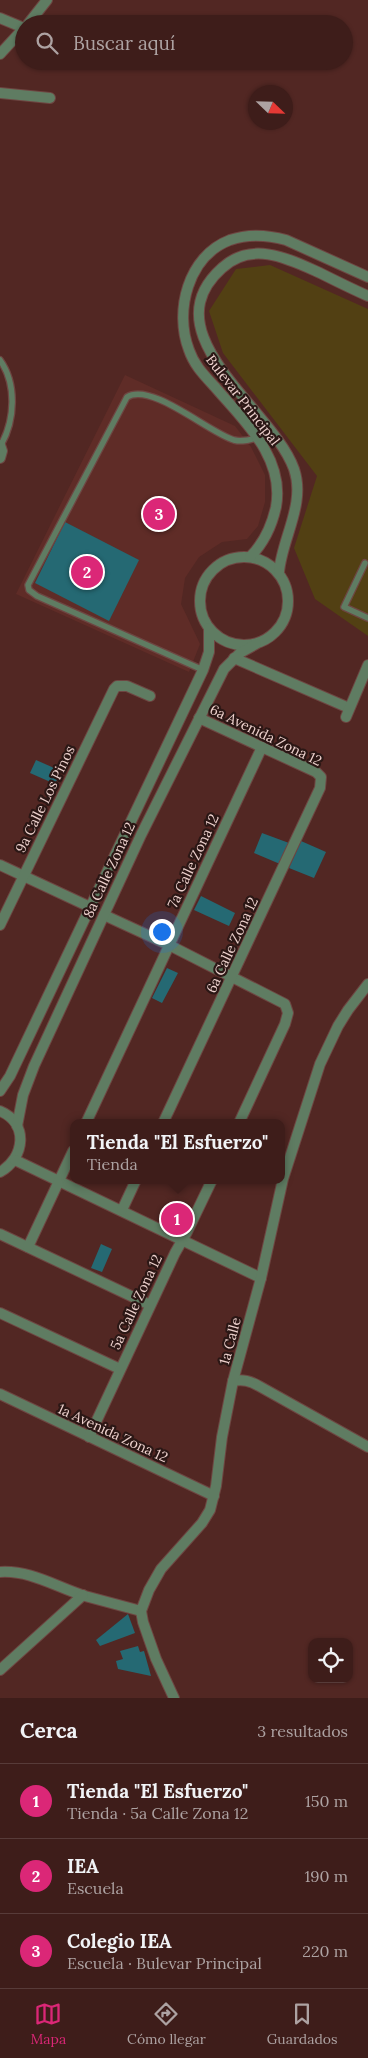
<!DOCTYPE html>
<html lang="es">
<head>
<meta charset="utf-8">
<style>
	body { margin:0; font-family:Lora,serif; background:#492a27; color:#f1f3f6 }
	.controls { position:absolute; right:15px; bottom:15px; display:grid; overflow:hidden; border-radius:10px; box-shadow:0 1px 4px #0004 }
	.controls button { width:45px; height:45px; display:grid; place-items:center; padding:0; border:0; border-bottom:1px solid #573b39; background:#3e1d1a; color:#f1f3f6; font:25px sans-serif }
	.compass { position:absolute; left:248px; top:85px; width:45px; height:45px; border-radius:50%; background:#3e1d1a; box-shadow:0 1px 4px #0004; rotate:113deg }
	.you { position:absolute; left:161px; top:931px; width:18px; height:18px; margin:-12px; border:4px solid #fff; border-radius:50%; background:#1a73e8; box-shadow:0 0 0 8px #1a73e833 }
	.badge { display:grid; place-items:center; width:32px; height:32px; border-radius:50%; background:#db2777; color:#fff; font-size:16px; font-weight:700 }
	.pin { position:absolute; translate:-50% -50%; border:2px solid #fff; box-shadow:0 1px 5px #0006 }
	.popup { position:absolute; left:70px; top:1119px; width:215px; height:65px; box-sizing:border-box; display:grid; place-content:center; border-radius:10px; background:#3e1d1a; filter:drop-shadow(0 1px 4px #0005); font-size:16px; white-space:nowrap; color:#ada2a2 }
	.popup b { font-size:19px; color:#f1f3f6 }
	.popup::after { content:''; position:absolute; left:50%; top:100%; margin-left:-10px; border:10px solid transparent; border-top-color:#3e1d1a }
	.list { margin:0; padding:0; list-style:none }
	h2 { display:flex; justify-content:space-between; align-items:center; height:65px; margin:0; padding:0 20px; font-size:21px }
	h2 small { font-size:16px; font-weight:400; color:#ada2a2 }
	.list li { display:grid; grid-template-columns:32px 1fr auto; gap:15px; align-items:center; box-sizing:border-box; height:75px; padding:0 20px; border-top:1px solid #573b39 }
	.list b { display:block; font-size:19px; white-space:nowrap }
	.list p { margin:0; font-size:16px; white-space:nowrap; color:#ada2a2 }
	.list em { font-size:16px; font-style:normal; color:#ada2a2 }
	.icon { flex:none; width:28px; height:28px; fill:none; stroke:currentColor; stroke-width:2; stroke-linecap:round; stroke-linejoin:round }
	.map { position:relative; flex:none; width:368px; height:1698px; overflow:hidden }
	.search { position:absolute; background:#3e1d1a; box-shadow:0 1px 4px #0004; left:15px; right:15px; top:15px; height:55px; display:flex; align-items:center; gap:12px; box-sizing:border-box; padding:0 18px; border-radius:28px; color:#ada2a2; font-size:19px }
	.sheet { height:290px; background:#3e1d1a }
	nav { display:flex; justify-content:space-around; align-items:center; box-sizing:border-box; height:70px; border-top:1px solid #573b39; background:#3e1d1a; font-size:14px; color:#ada2a2 }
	nav a { display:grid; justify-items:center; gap:2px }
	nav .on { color:#db2777 }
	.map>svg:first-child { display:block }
	.built { fill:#5f2c27 }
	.green { fill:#524013 }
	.building { fill:#256973 }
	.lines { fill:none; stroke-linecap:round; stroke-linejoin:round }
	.service-casing { stroke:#6e4642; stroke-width:8 }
	.minor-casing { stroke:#6e4642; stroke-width:12 }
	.service { stroke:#5f7c62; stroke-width:5.5 }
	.minor { stroke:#5f7c62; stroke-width:10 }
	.labels { text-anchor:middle; stroke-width:4.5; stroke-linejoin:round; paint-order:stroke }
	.street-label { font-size:14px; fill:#eed2ce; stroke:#2b1715 }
</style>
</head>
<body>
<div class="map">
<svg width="368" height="1698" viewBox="0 0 368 1698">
	<rect width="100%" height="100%" fill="#522723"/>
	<path class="built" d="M125 375 235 426 251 447 265 475V502L258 526 247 539 222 542 199 557 185 578 181 604 200 644 189 672 16 594Z"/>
	<path class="green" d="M270 265 368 309V636L315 599 294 548 317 476 223 353 209 311 236 269Z"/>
	<g class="building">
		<path d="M65 522 139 560 109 621 35 583Z"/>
		<path d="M36 760 61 771 55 784 30 773Z"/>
		<path d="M262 833 289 843 280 864 254 853Z"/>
		<path d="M301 841 326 852 314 878 289 868Z"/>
		<path d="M201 896 235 913 229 926 194 910Z"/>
		<path d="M167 968 178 973 162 1003 152 998Z"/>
		<path d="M176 1204 189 1209 178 1234 165 1228Z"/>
		<path d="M101 1244 112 1249 102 1272 91 1268Z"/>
		<path d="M128 1614 135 1633 100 1646 96 1640Z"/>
		<path d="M138 1646 140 1652 144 1651 151 1676 118 1669 116 1661 123 1659 120 1651Z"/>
	</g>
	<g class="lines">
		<g class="service-casing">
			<g id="service">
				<path d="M0 360C17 384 15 420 1 445"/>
				<path d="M365 563 344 607 368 618"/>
				<path d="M203 670 37 596 29 590 28 585 127 397C152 382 209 433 234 440 242 442 249 440 257 438"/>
			</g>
		</g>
		<g class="minor-casing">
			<g id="minor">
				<path d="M0 18 24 28"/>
				<path d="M28 24 47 0"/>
				<path d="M0 54 24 28"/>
				<path d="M0 93 50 98"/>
				<path d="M0 445 2 451 0 458"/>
				<circle cx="244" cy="601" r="44"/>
				<path d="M250 557C264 543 272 525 276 507 285 457 244 421 215 387 204 375 194 365 189 350 174 311 188 256 230 240 247 234 268 235 286 240L368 277"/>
				<path d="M279 572C282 538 306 504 294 469 273 409 148 334 222 268 252 240 289 259 320 273 336 281 352 289 368 296"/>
				<path d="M234 658 349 708"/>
				<path d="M346 717 368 665"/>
				<path d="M0 865 90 907"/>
				<path d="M104 915 169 945 285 1004 288 1013 285 1024 239 1123"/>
				<path d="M0 925 114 689 117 686H127L150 696"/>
				<path d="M0 1091 10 1076 203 670 209 652V628"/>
				<path d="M0 1111C29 1123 25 1158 0 1172"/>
				<path d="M86 1123 262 747"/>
				<path d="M163 1123 320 788 321 777 316 772 199 718"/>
				<path d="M17 1126 23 1095 34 1066 141 835 224 669 240 653 256 644"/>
				<path d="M15 1160 261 1278"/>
				<path d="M122 1210 136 1180"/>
				<path d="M0 1234 150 1305"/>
				<path d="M28 1247 73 1151"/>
				<path d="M0 1313 120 1369"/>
				<path d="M233 1381C243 1379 250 1381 259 1386L368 1447"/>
				<path d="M0 1394 214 1496"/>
				<path d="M89 1437 175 1253 187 1232 212 1180"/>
				<path d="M0 1572C31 1570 56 1587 85 1596 104 1601 123 1606 141 1611"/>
				<path d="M0 1670 83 1595"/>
				<path d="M174 1698 156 1659 143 1622 141 1611 149 1590 161 1569 202 1523 210 1510 216 1486 222 1437 233 1381 261 1278 283 1179 320 1064 338 1026 348 1010 368 984"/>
			</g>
		</g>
		<use href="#service" class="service"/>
		<use href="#minor" class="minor"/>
	</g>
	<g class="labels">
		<g class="street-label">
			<text transform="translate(243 400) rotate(52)" y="5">Bulevar Principal</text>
			<text transform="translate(266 735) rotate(26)" y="5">6a Avenida Zona 12</text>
			<text transform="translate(45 799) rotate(-64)" y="5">9a Calle Los Pinos</text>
			<text transform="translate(193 861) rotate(-65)" y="5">7a Calle Zona 12</text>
			<text transform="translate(109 870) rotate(-65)" y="5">8a Calle Zona 12</text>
			<text transform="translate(232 945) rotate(-65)" y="5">6a Calle Zona 12</text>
			<text transform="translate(136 1302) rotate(-65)" y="5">5a Calle Zona 12</text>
			<text transform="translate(230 1341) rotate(-75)" y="5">1a Calle</text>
			<text transform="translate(113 1433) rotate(25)" y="5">1a Avenida Zona 12</text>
		</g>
	</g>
</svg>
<div class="controls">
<button><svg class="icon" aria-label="locate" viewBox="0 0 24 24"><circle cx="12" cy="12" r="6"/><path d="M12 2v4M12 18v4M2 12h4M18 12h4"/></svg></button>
</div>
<svg class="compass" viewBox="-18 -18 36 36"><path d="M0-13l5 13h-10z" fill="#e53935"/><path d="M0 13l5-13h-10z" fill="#ada2a2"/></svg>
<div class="you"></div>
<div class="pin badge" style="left:177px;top:1219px">1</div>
<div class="popup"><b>Tienda &quot;El Esfuerzo&quot;</b>Tienda</div>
<div class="pin badge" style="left:87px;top:572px">2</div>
<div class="pin badge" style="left:159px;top:514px">3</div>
<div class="search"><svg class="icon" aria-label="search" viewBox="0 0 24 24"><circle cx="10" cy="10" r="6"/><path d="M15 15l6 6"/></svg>Buscar aquí</div>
</div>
<section class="sheet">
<h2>Cerca<small>3 resultados</small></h2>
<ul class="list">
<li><span class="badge">1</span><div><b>Tienda &quot;El Esfuerzo&quot;</b><p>Tienda · 5a Calle Zona 12</p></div><em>150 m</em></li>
<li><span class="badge">2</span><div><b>IEA</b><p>Escuela</p></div><em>190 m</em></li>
<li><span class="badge">3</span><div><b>Colegio IEA</b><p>Escuela · Bulevar Principal</p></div><em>220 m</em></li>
</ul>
</section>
<nav>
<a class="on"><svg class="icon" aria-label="map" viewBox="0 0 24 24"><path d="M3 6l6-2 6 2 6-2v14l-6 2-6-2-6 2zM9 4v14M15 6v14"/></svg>Mapa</a>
<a><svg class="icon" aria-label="directions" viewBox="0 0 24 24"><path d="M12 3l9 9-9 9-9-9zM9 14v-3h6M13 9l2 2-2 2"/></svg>Cómo llegar</a>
<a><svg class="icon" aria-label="saved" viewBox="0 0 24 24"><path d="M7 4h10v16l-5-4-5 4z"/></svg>Guardados</a>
</nav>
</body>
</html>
